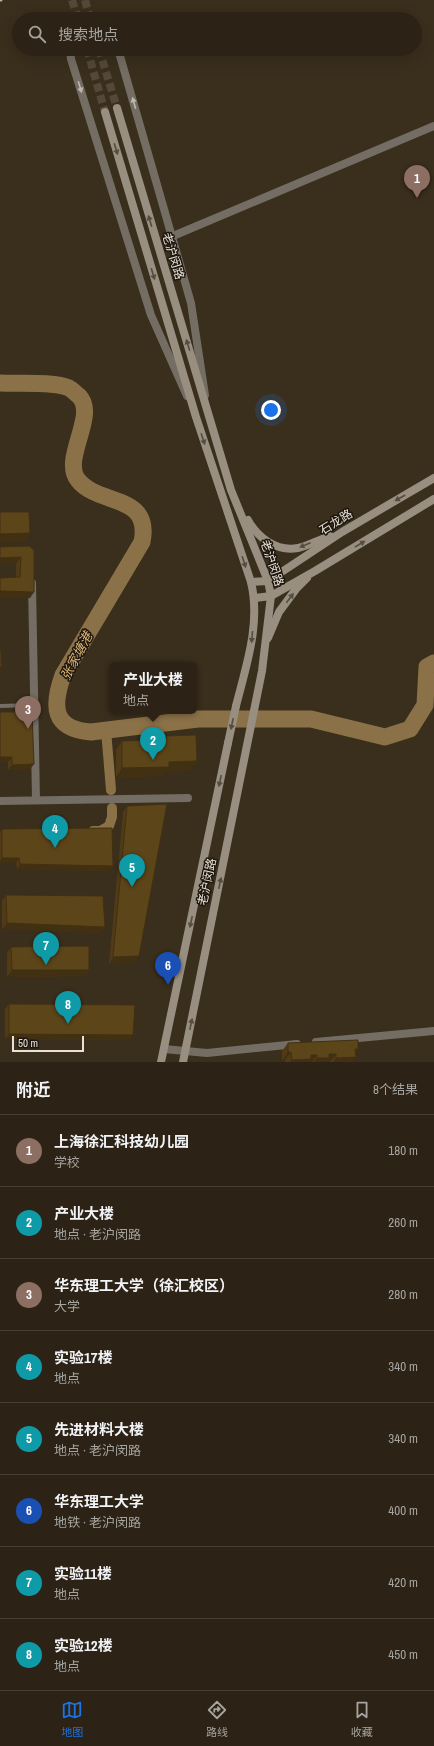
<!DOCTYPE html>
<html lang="zh">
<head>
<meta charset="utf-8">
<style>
	body { margin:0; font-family:"Archivo Narrow","Noto Sans SC",sans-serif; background:#382f22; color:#f1f3f6 }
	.scale { position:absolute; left:12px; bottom:10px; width:72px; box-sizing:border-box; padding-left:4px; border:2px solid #e9e1d6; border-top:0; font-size:11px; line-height:14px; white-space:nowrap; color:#e9e1d6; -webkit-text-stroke:3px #1d170f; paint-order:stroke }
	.you { position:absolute; left:271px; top:410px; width:14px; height:14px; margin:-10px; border:3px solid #fff; border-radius:50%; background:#1a73e8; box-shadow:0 0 0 6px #1a73e833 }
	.badge { display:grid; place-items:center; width:26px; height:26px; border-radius:50%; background:#1a73e8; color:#fff; font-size:13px; font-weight:700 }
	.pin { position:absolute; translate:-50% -33px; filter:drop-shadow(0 1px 2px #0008) }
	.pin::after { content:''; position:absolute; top:21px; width:14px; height:12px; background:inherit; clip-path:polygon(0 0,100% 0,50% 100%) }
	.popup { position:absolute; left:109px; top:662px; width:88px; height:52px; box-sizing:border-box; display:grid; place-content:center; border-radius:6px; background:#2c2215; filter:drop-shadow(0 1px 3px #0005); font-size:13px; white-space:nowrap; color:#a6a4a0 }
	.popup b { font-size:15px; color:#f1f3f6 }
	.popup::after { content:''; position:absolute; left:50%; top:100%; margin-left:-8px; border:8px solid transparent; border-top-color:#2c2215 }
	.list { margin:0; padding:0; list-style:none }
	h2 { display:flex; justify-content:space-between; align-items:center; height:52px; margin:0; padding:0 16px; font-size:17px }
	h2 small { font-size:13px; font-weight:400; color:#a6a4a0 }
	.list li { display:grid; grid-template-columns:26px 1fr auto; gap:12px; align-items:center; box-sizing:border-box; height:72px; padding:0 16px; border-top:1px solid #483f34 }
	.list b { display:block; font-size:15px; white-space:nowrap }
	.list p { margin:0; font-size:13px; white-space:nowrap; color:#a6a4a0 }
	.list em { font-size:13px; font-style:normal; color:#a6a4a0 }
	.icon { flex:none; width:22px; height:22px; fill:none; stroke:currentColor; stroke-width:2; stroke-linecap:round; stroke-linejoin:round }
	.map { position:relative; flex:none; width:434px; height:1062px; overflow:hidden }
	.search { position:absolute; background:#2c2215; box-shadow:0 4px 16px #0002; left:12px; right:12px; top:12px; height:44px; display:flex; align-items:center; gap:10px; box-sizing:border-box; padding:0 14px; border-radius:22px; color:#a6a4a0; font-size:15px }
	.sheet { height:628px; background:#2c2215 }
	nav { display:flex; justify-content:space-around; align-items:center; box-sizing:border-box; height:56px; border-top:1px solid #483f34; background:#2c2215; font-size:11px; color:#a6a4a0 }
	nav a { display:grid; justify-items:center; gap:2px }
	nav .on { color:#1a73e8 }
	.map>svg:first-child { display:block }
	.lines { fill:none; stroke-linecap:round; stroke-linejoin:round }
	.canal { stroke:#8b7147; stroke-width:10 }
	.river { stroke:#8b7147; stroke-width:17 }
	.secondary-tunnel { stroke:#544938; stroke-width:8; stroke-dasharray:8 4; stroke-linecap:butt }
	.service { stroke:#736d64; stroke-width:4 }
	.minor { stroke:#736d64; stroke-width:8 }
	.secondary { stroke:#988f80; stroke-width:8 }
	.rail { stroke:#bcb3a6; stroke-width:3 }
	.secondary-bridge { stroke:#988f80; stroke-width:8 }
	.wall { fill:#503b16 }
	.shaded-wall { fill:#413012 }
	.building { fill:#5d451a; stroke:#413012 }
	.oneway { fill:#c0b8ae }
	.oneway2 { fill:#544d42 }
	.labels { text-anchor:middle; stroke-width:3; stroke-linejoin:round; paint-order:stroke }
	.street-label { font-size:12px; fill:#e9e1d6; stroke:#1d170f }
	.water-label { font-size:13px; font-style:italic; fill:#e0b774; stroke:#1d170f }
</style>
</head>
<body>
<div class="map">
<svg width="434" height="1062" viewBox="0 0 434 1062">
	<rect width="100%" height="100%" fill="#3a2e1c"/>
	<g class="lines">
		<g class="canal">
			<path d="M106 730 111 790"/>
			<path d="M93 831H100L109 826 112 817V808"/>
		</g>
		<path class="river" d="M0 383C18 384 54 381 69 388 73 390 76 394 79 396 98 415 61 459 78 480 98 506 152 493 142 542L63 675C52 706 52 729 91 732L198 719H311L385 737 410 729 425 705 427 667 434 663"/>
		<g class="secondary-tunnel">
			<path d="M72 0 78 19"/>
			<path d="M85 0 90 19"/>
			<path d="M87 49 105 112"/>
			<path d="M99 49 117 108"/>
		</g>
		<path class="service" d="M0 706 34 705"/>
		<g class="minor">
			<path d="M70 49 71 59 151 315 187 396"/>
			<path d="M118 49 191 303 205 395"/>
			<path d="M173 236 434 126"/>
			<path d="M32 583 36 800"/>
			<path d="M0 801 188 798"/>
			<path d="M316 1042 434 1031"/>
			<path d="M164 1049 207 1053 297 1044"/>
		</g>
		<g class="secondary">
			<path d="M117 108 231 490 268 581 271 596 262 671 183 1062"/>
			<path d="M105 112 196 417 251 582C261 624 246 666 236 706"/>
			<path d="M248 520C257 537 276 552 298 548 308 546 320 539 330 536"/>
			<path d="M251 582 268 581 342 532 434 478"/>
			<path d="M255 598 271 596 315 571 434 499"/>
			<path d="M268 638 279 612 296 589 307 578"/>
			<path d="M161 1062 228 743"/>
		</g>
		<path class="rail" d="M0 0H1"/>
		<path class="secondary-bridge" d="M228 743 236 706"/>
	</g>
	<g class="wall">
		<path d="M29 546 30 598 16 577V564H0V547Z"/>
		<path d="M0 712 34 764 30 769 8 770V762H0Z"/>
		<path d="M166 736 197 761 190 770 167 771 163 776 116 777V750L122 741H163Z"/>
		<path d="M127 806 135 962 109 964 123 812Z"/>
		<path d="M2 829 110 871 17 869 16 863H0V832Z"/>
		<path d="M6 895 105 927 100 933 2 929V901Z"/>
		<path d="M11 947 89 970 85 976 7 977V953Z"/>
		<path d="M9 1004 130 1040 5 1039V1009Z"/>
		<path d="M288 1043 358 1049 356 1053V1057L352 1062H285V1060L282 1061V1051Z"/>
	</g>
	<g class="shaded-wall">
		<path d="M30 533 24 542H0V534Z"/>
		<path d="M21 557 16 564H0V558Z"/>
		<path d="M0 591 34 592 30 598H0Z"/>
		<path d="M0 757H12L8 762H0Z"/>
		<path d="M197 761 190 770 167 771 163 776 116 777 122 768 169 762Z"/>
		<path d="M34 764 30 769 8 770 12 765Z"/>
		<path d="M2 858H19L16 863H0V861Z"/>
		<path d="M20 864 113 866 110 871 17 869Z"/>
		<path d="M7 923 105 927 100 933 2 929Z"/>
		<path d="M139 956 135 962 109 964 113 957Z"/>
		<path d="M12 970H89L85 976 7 977Z"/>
		<path d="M9 1034 133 1035 130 1040 5 1039Z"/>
		<path d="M355 1049H358L353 1058 356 1057 352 1062H333L336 1058Z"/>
		<path d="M288 1052H291L285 1060 282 1061Z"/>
		<path d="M329 1054H336L330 1062H314L317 1058Z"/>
		<path d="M311 1055H317L312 1062H290L292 1060Z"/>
	</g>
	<g class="building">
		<path d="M0 512H29L30 533 0 534Z"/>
		<path d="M29 546 34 550V592L0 591V578L20 577 21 557 0 558V547Z"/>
		<path d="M0 650H1L2 667H0Z"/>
		<path d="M0 712H32L34 764 12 765V757H0Z"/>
		<path d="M196 735 197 761 169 762V767L122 768V741L166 740V736Z"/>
		<path d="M167 804 139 956 113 957 127 806Z"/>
		<path d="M112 828 113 866 20 864 19 858H2V829Z"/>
		<path d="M6 895 103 896 105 927 7 923Z"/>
		<path d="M89 946V970H12L11 947Z"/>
		<path d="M9 1004 135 1005 133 1035 9 1034Z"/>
		<path d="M358 1040V1049H355L356 1057 336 1058V1054H329V1058H317V1055H311V1059L292 1060 291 1052H288V1043Z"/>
	</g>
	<defs><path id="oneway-solid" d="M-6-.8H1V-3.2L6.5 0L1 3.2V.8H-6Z"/></defs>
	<g class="oneway">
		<use href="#oneway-solid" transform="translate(80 87) rotate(73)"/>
		<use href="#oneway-solid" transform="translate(134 103) rotate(-106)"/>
	</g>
	<g class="oneway2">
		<use href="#oneway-solid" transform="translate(116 149) rotate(73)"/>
		<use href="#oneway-solid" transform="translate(150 221) rotate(-107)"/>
		<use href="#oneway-solid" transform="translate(153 274) rotate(73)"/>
		<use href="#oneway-solid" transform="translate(188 345) rotate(-107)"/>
		<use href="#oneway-solid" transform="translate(203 439) rotate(72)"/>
		<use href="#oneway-solid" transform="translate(400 498) rotate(150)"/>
		<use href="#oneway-solid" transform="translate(360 544) rotate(-31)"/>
		<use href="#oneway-solid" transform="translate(305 545) rotate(157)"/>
		<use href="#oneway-solid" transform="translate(244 562) rotate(72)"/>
		<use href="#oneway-solid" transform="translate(290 598) rotate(-53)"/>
		<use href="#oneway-solid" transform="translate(252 637) rotate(95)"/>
		<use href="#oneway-solid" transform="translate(232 724) rotate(102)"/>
		<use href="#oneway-solid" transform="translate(220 781) rotate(102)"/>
		<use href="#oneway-solid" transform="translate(220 883) rotate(-78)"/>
		<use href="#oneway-solid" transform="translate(191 922) rotate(102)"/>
		<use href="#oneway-solid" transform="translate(191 1024) rotate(-78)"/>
	</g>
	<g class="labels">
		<g class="street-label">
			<text transform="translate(173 256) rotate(73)" y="4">老沪闵路</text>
			<text transform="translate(336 522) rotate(-32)" y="4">石龙路</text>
			<text transform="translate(272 563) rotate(71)" y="4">老沪闵路</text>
			<text transform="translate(207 882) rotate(-78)" y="4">老沪闵路</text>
		</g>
		<g class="water-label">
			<text transform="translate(76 656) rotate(-62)" y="5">张家塘港</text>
		</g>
	</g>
</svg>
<div class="scale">50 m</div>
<div class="you"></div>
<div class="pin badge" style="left:417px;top:198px;background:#8d6e63">1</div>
<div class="pin badge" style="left:153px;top:760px;background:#0f9aa8">2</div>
<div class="popup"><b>产业大楼</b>地点</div>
<div class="pin badge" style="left:28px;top:729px;background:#8d6e63">3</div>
<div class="pin badge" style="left:55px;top:848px;background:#0f9aa8">4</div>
<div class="pin badge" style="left:132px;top:887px;background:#0f9aa8">5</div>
<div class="pin badge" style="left:168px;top:985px;background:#1a4fb4">6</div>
<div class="pin badge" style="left:46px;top:965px;background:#0f9aa8">7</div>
<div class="pin badge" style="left:68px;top:1024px;background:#0f9aa8">8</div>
<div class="search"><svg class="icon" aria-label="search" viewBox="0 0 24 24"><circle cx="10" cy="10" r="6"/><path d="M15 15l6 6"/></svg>搜索地点</div>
</div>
<section class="sheet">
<h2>附近<small>8个结果</small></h2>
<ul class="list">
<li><span class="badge" style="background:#8d6e63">1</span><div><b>上海徐汇科技幼儿园</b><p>学校</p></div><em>180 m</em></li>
<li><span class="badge" style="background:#0f9aa8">2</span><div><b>产业大楼</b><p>地点 · 老沪闵路</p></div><em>260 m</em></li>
<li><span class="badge" style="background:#8d6e63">3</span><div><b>华东理工大学（徐汇校区）</b><p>大学</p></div><em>280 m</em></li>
<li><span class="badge" style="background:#0f9aa8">4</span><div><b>实验17楼</b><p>地点</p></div><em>340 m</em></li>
<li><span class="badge" style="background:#0f9aa8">5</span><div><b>先进材料大楼</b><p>地点 · 老沪闵路</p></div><em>340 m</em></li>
<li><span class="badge" style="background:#1a4fb4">6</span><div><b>华东理工大学</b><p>地铁 · 老沪闵路</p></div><em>400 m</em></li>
<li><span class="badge" style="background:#0f9aa8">7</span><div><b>实验11楼</b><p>地点</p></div><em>420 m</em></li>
<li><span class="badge" style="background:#0f9aa8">8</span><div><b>实验12楼</b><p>地点</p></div><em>450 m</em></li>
</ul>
</section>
<nav>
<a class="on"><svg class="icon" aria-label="map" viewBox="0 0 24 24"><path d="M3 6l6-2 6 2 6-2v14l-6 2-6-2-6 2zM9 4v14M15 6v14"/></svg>地图</a>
<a><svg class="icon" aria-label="directions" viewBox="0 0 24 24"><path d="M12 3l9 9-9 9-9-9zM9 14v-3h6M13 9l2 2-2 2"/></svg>路线</a>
<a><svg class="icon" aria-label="saved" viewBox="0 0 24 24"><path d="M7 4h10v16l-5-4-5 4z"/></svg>收藏</a>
</nav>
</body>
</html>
